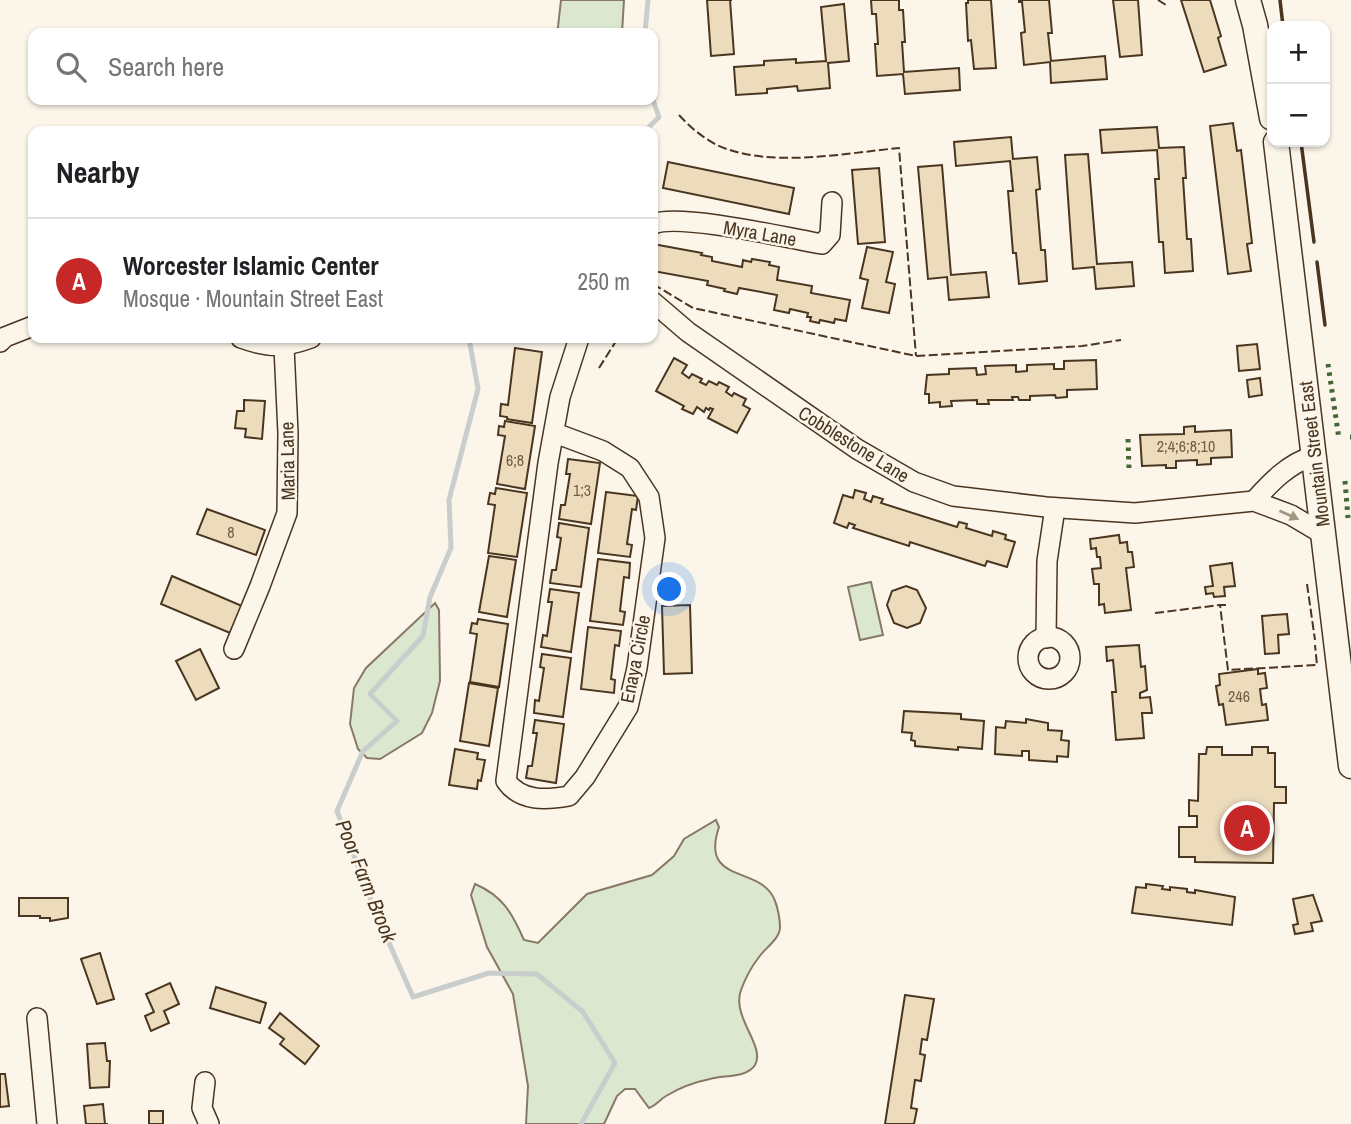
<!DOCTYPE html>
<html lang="en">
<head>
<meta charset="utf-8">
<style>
	body { margin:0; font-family:"Archivo Narrow",sans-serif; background:#f2f2f2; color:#202124 }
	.controls { position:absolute; right:21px; top:21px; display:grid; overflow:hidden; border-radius:14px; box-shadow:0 2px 5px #0004 }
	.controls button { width:63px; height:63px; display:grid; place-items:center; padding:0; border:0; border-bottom:2px solid #e0e0e0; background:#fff; color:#202124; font:35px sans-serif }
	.you { position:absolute; left:670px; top:590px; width:24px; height:24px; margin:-18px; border:5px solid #fff; border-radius:50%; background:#1a73e8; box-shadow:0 0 0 10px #1a73e833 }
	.badge { display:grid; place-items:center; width:46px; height:46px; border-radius:50%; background:#c62828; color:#fff; font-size:23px; font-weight:700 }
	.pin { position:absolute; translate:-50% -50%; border:4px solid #fff; box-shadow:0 2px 7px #0006 }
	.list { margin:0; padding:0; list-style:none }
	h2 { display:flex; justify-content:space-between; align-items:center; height:91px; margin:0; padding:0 28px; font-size:30px }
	h2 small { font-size:23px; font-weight:400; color:#757577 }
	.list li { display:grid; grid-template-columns:46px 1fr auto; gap:21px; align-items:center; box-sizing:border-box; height:126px; padding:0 28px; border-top:2px solid #e0e0e0 }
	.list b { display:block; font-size:26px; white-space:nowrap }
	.list p { margin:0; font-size:23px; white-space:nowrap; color:#757577 }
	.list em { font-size:23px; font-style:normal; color:#757577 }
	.icon { flex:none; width:38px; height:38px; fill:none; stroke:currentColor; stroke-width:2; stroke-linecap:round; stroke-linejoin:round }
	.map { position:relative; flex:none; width:1351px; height:1124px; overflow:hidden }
	.search { position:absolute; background:#fff; box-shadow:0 2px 5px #0004; left:28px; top:28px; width:630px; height:77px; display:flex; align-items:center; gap:18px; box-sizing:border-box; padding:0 24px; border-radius:14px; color:#757577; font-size:26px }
	.panel { position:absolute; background:#fff; box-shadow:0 2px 5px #0004; left:28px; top:126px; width:630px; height:217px; border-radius:14px }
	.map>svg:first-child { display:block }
	.green { fill:#dce7d0; stroke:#887966; stroke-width:2 }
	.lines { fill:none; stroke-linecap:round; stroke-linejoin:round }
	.stream { stroke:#c9cecd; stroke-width:5 }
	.building { fill:#ecdcbc; stroke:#4a3520; stroke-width:2 }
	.minor-casing { stroke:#4a3520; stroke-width:22 }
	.major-casing { stroke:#4a3520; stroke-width:27 }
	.minor { stroke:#fbf6e9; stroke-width:19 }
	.major { stroke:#fbf6e9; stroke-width:24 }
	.hedge { stroke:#436837; stroke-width:5; stroke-dasharray:3.5 5; stroke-linecap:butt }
	.fence { stroke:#4a3520; stroke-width:2; stroke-dasharray:9 3.5; stroke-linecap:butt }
	.wall { stroke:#4a3520; stroke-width:3.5 }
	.oneway { fill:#a29684 }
	.labels { text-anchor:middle; stroke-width:5; stroke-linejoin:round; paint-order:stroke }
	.number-label { font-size:16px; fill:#725f47 }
	.street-label { font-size:19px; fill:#4a3520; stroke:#fbf6e9 }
	.water-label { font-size:21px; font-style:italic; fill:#4a3520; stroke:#fbf6e9 }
</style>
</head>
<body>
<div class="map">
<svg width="1351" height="1124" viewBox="0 0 1351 1124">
	<rect width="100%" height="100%" fill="#fbf6e9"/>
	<g class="green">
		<path d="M561 0H624L622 33H555L558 27Z"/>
		<path d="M871 582 883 635 860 640 848 587Z"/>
		<path d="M435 603 439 610 440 681 432 713 422 733 380 759 367 758 358 749 350 724 354 688 366 668Z"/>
		<path d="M716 820 719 827C699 886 762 864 775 901 778 908 780 920 780 927 780 939 765 948 759 957 752 966 745 979 741 990 731 1017 766 1046 755 1065 747 1078 724 1075 710 1079 695 1082 679 1088 666 1096 659 1100 657 1105 649 1108L635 1089H625L617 1096 604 1124H526L528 1086 513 994 487 947 471 895 475 884C503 896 512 913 524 940L538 943 587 894 652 875 674 856 684 839Z"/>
	</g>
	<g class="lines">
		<g class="stream">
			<path d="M645 33 648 0"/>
			<path d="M645 131 659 117 653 100"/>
			<path d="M469 338 478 389 449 500 451 548 430 597 423 636 370 694 397 721 363 751 337 811 375 911 413 997 489 973 537 974 583 1012 615 1063 581 1124"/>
		</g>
	</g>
	<g class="building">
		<path d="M707 0H732H730L734 54 711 56Z"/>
		<path d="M871 0H899V10H903L905 42H902L904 72 959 68 960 90 905 94 903 74 877 76 875 44H878L876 14H872Z"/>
		<path d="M968 0H991L996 68 974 69 971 40 968 41 966 3H968Z"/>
		<path d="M1019 0H1049L1052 33H1048L1051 61 1105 56 1107 79 1051 83 1050 62 1024 65 1021 33 1025 32 1022 2H1019Z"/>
		<path d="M1113 0H1138L1142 55 1120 57Z"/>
		<path d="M1181 0H1210L1221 36 1218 38 1226 65 1204 72Z"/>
		<path d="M844 4 849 61 828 63 830 88 798 91 797 86 767 89V93L736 95 734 67 764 65V61L796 59V63L826 61 821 7Z"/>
		<path d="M1233 123 1237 151 1241 150 1252 243 1247 244 1251 271 1228 274 1210 126Z"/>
		<path d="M1157 127 1159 148 1184 147 1186 178H1183L1187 239H1191L1193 271 1165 273 1163 242H1159L1155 179H1159L1157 150 1102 153 1100 130Z"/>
		<path d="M1011 137 1013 159 1037 157 1040 189 1036 190 1041 250H1045L1047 281 1019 284 1016 253H1013L1008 191H1013L1010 161 956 166 954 142Z"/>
		<path d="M1088 154 1097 264 1132 262 1134 286 1096 289 1094 267 1073 269 1065 155Z"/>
		<path d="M668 162 794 188 789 214 663 188Z"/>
		<path d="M942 165 951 275 986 272 989 297 949 300 947 277 928 279 918 167Z"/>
		<path d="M879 168 885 242 858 244 852 170Z"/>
		<path d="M653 244 702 253 701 255 712 257V261L742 267 743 260 751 262 752 259 770 262 769 265 779 267 777 280 812 286 811 293 850 300 846 321 835 319 834 323 820 320 819 323 810 321 811 317H807L808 313 790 309 789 313 774 310 777 295 739 288 737 294 724 291 725 289 707 285 708 281 653 271Z"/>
		<path d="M867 247 893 252 886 282 895 284 889 313 862 308 868 280 860 278Z"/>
		<path d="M1257 344 1260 369 1239 371 1237 346Z"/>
		<path d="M515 348 542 352 532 423 507 419V417L500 416 501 404 508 405Z"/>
		<path d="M674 358 687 365 682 373 689 378 692 374 702 379 700 382 706 385 709 381 717 385 719 382 729 387 726 392 732 396 734 393 746 399 743 405 750 409 737 433 708 418 713 409 710 408 709 410 706 408 704 412 697 407 693 414 682 409 684 406 656 391Z"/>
		<path d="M1096 360 1097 389 1067 390V397L1056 398 1055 395 1030 396V400H1019L1018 397H1012L1013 400H988L989 404H977V400L951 401 952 406 940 407V402L929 403V394H925L927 375 949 374V369L976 368 977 375 986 374 985 366 1016 365V372L1027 371V365L1054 364V369H1064V361Z"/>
		<path d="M1260 378 1262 395 1249 397 1247 380Z"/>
		<path d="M244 400 265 401 262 439 245 437 246 429 235 428 237 411H244Z"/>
		<path d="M505 421 535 426 525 489 497 484 505 436 498 435 499 426 504 427Z"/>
		<path d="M1195 426V432L1231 430 1232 457 1211 458V464L1197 465V460L1176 461V468H1166V465L1142 466 1140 435 1184 434V427Z"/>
		<path d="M568 459 600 463 591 524 559 519 561 505H565L570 474H566Z"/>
		<path d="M496 488 527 493 517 557 488 553 495 505 488 504 490 493 495 494Z"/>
		<path d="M855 490 866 493 864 499 871 502 873 496 883 499 881 503 957 527 959 522 967 524 966 528 992 536 993 531 1006 535 1005 539 1015 542 1007 567 987 561 985 566 910 542 909 546 853 528 855 525 849 523 847 528 834 523 843 495 853 498Z"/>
		<path d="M606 492 638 496 636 510 632 509 627 544 632 545 630 557 598 553Z"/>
		<path d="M207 509 265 530 256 555 197 534Z"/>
		<path d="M559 523 589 528 581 587 550 583 552 570H556L561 538 557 537Z"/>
		<path d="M1119 535 1120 543 1127 542 1128 552H1132L1134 567 1126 568 1131 610 1105 613 1104 604 1099 605V584H1094L1092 569 1101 568 1100 557H1097L1096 548 1091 549 1090 539Z"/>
		<path d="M489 556 516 560 507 617 479 612Z"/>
		<path d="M598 559 630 563 629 578 624 577 620 611 625 612 623 625 590 621Z"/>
		<path d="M1232 563 1235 586 1224 587 1225 596 1214 597 1213 593 1206 594 1205 587 1213 586 1210 566Z"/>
		<path d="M172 576 242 606 230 633 161 604Z"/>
		<path d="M906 586 917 590 926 608 920 623 907 628 894 623 887 605 892 591Z"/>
		<path d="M550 589 579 593 571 652 541 647 543 635 547 636 552 602H548Z"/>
		<path d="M690 605 692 673 664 674 662 606Z"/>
		<path d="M1287 614 1289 634 1278 635 1279 653 1265 654 1262 616Z"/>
		<path d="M478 619 508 624 499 687 470 682 477 634 470 633 472 623 477 624Z"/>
		<path d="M588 627 621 631 619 646 615 645 611 679 615 680 614 693 581 689Z"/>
		<path d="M1139 645 1141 667 1145 666 1147 690 1140 693V698L1150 697 1152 713H1142L1144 738 1116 740 1112 692H1116L1113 660 1107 661 1106 647Z"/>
		<path d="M200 649 219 688 196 700 176 661Z"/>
		<path d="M542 654 571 658 563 717 534 713 535 700 539 701 544 668 540 667Z"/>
		<path d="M1258 669V674L1265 673 1267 688 1260 689 1262 705 1266 704 1268 720 1226 725 1223 704 1219 705 1216 686 1220 685 1219 674Z"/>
		<path d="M469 683 498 688 489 746 460 741Z"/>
		<path d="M904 711 961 714V719L984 721 982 749 958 747V750L915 746V741L911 740 912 733 902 732Z"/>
		<path d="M1026 719 1048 723V730L1062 731 1061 740 1069 741 1068 757 1057 756V762L1029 760V751H1022V756L995 754 996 727 1005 728 1006 721 1026 723Z"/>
		<path d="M535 720 564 724 556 783 526 778 528 766H532L537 733H533Z"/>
		<path d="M1207 747H1222V755H1252V747H1268V753H1275V787H1286V803H1274L1273 863 1195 862V857H1179V827H1197V816H1189V800L1198 801 1199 754H1206Z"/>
		<path d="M455 749 478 753 477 759 485 760 481 781 478 780 477 789 449 785Z"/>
		<path d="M1146 884 1163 886 1162 889 1170 890V887L1187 889V892L1195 893V890L1235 897 1232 925 1132 913 1136 887 1146 888Z"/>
		<path d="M1313 895 1322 921 1311 923 1313 931 1295 934 1293 925 1298 924 1293 899Z"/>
		<path d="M19 898H68V918L50 921V918H40V916H19Z"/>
		<path d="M100 953 114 999 97 1004 81 959Z"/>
		<path d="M170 983 179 1004 164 1011 169 1023 151 1031 145 1016 154 1012 146 994Z"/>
		<path d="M216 987 266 1003 260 1023 210 1008Z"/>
		<path d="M905 995 934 999 927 1040 922 1039 920 1054 925 1055 921 1081 915 1080 911 1108 917 1109 914 1124H885Z"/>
		<path d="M280 1013 319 1046 305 1064 280 1044 284 1039 269 1028Z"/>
		<path d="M105 1043 107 1061H110L109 1087 90 1088 87 1044Z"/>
		<path d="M0 1074H5L9 1106 0 1107Z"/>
		<path d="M103 1104 105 1124H108H86L84 1106Z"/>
		<rect x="149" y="1111" width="14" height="13"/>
	</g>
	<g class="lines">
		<g class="minor-casing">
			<g id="minor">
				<path d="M653 224C679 213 788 238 822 244L830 235 832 202"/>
				<path d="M653 302 688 332 857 449 914 482 953 496 1046 507 1135 513 1254 501 1291 515 1323 534"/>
				<path d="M241 338C269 348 283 348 311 338"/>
				<path d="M0 342 5 337 33 326"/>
				<path d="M555 433 603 451 630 468 649 497 655 538 637 668 628 707 585 777 569 796C546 800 521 802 506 781L548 463 560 397 579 338"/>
				<path d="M1254 501C1271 482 1288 464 1313 456"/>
				<circle cx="1049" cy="658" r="21"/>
				<path d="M1046 638 1047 561 1055 508"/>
				<path d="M234 649 260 586 287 513 288 433 284 347"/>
				<path d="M37 1018 47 1124"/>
				<path d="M205 1082 202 1108 209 1124"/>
			</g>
		</g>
		<g class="major-casing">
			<g id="major">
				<path d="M1248 0 1255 25 1272 118"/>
				<path d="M1276 142 1351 766"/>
			</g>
		</g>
		<use href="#minor" class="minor"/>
		<use href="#major" class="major"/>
		<g class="hedge">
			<path d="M1328 364 1339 439"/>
			<path d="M1350 437H1351"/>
			<path d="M1128 439 1129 469"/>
			<path d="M1345 481 1348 518"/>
		</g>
		<g class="fence">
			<path d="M1158 0 1166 5"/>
			<path d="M679 115C690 127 703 138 717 145 768 169 845 153 899 148L916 356"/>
			<path d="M653 284 693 308 916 356 1082 346 1121 340"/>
			<path d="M599 368 618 338"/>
			<path d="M1307 584 1315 640"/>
			<path d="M1226 605H1220L1228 670 1317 665 1315 645"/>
			<path d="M1155 613 1220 605"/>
		</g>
		<g class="wall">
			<path d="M1280 0 1283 26"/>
			<path d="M1301 142 1314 242"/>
			<path d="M1317 262 1325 325"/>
		</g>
	</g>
	<defs><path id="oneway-solid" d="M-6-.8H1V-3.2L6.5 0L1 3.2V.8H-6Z" transform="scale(1.75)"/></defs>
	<use class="oneway" href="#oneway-solid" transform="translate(1289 515) rotate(24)"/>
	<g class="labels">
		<g class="number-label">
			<text x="1186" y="452">2;4;6;8;10</text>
			<text x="515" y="466">6;8</text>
			<text x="582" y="496">1;3</text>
			<text x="231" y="538">8</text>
			<text x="1239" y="702">246</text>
		</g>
		<g class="street-label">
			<text transform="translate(760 233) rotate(10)" y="7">Myra Lane</text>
			<text transform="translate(854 444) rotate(32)" y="7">Cobblestone Lane</text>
			<text transform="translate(1314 454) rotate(-97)" y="7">Mountain Street East</text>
			<text transform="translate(287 461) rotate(-91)" y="7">Maria Lane</text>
			<text transform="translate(635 659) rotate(-79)" y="7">Enaya Circle</text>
		</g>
		<g class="water-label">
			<text transform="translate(366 881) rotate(68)" y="7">Poor Farm Brook</text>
		</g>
	</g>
</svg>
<div class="controls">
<button>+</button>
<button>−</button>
</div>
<div class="you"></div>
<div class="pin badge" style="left:1247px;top:828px">A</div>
<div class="search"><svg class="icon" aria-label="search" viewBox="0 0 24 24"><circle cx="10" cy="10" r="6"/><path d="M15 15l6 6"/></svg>Search here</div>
<section class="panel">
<h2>Nearby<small></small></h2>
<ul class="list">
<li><span class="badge">A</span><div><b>Worcester Islamic Center</b><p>Mosque · Mountain Street East</p></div><em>250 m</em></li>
</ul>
</section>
</div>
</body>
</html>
